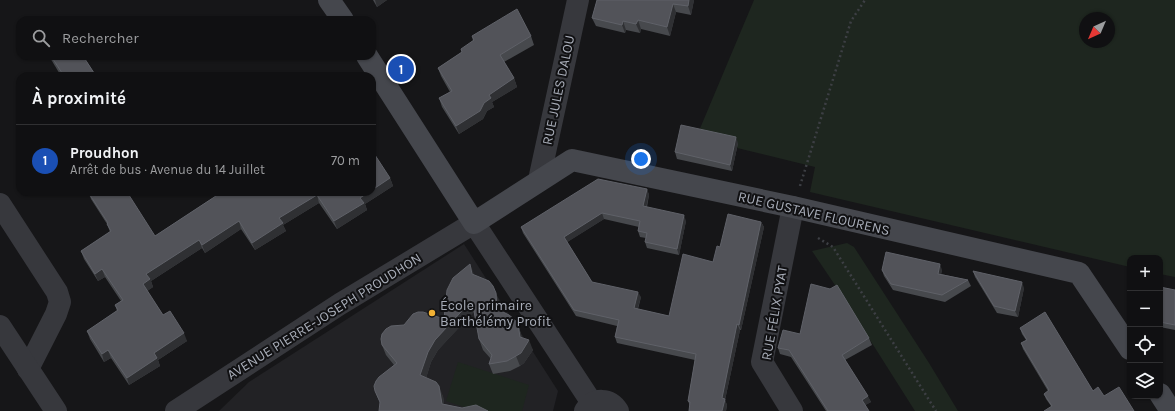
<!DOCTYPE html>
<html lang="fr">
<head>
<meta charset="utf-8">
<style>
	body { margin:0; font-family:Karla,sans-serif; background:#1e1e20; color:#f1f3f6 }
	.controls { position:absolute; right:12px; bottom:12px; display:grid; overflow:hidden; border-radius:8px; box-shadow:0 1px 3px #0004 }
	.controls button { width:36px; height:36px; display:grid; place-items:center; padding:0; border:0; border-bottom:1px solid #303032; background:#101012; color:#f1f3f6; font:20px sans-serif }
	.compass { position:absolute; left:1079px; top:12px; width:36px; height:36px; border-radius:50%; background:#101012; box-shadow:0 1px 3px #0004; rotate:224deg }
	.you { position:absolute; left:641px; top:159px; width:14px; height:14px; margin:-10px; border:3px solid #fff; border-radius:50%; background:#1a73e8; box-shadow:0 0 0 6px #1a73e833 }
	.badge { display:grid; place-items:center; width:26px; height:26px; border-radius:50%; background:#f2b134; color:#fff; font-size:13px; font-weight:700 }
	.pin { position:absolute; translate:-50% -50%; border:2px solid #fff; box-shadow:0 1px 4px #0006 }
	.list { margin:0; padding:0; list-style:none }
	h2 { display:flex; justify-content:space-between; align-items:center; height:52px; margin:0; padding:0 16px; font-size:17px }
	h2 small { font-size:13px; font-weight:400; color:#9c9d9f }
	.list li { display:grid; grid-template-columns:26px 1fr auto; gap:12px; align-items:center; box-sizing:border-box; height:72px; padding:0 16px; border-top:1px solid #303032 }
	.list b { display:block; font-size:15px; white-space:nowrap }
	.list p { margin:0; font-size:13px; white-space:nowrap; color:#9c9d9f }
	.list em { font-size:13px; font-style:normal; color:#9c9d9f }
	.icon { flex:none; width:22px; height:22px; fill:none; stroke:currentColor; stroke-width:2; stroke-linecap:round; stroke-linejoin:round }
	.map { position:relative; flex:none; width:1175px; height:411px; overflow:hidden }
	.search { position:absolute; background:#101012; box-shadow:0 1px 3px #0004; left:16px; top:16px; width:360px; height:44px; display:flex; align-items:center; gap:10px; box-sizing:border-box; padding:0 14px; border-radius:12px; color:#9c9d9f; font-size:15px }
	.panel { position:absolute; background:#101012; box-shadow:0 1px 3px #0004; left:16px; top:72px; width:360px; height:124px; border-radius:12px }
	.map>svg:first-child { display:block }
	.built { fill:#222225 }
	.green { fill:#1e261f; fill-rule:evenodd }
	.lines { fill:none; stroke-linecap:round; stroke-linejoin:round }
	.path { stroke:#3d3f44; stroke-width:2.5; stroke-dasharray:2 3; stroke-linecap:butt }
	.street { stroke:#37383d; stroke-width:22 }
	.secondary { stroke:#45474d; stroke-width:22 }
	.wall { fill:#47494d }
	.shaded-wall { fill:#2f3033 }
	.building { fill:#525359; stroke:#5f6168 }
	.poi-dot { fill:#f2b134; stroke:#111113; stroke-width:1.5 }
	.labels { text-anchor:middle; stroke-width:4; stroke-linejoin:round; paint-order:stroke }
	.street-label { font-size:14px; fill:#a8adb8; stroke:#111113 }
	.poi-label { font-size:14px; fill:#a8adb8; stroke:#111113; text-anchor:start }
</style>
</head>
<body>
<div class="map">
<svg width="1175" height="411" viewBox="0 0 1175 411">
	<rect width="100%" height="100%" fill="#161618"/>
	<path class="built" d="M464 244 558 391 553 411H219L249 382Z"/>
	<g class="green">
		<path d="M754 0H1175V277L1160 274V258H1130V267L810 192 815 167 696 138ZM1085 18H1109V42H1085Z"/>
		<path d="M847 243 854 247 929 363 958 411H915L839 291 812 251Z"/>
		<path d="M458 362 529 385 522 411H476L446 401Z"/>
	</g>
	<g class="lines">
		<g class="path">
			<path d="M800 186 851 21 865 0"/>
			<path d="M818 238 833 247 936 411"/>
		</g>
		<g class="street">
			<path d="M539 180 578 0"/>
			<path d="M0 204 57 292 60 302 56 314 28 369"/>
			<path d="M0 326 56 411"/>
			<path d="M176 411 340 304 474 223 592 403"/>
			<path d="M585 411C594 397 610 398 618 411"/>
			<path d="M792 411 762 362 793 207"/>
		</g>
		<g class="secondary">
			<path d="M329 0 343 20"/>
			<path d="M367 56 474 223 572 160 793 207 1079 273 1130 349"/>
			<path d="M1160 394 1171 411"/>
		</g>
	</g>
	<g class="wall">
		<path d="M373 0H387L377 7Z"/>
		<path d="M597 0H694L691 15 676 12 670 36 641 29 640 33 626 30 625 33 596 26 592 18Z"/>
		<path d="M472 36H531L534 45 504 62 514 78 517 87 492 102 494 107 487 111 483 119 459 134 442 107 439 98 450 92 441 76 438 68 462 52 473 41Z"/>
		<path d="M49 56H83L96 76H61Z"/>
		<path d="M738 143 732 171 677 159 675 152Z"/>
		<path d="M390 178 393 186 365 204 367 210 337 229 319 203 283 225 286 231 255 250 241 229 205 253 202 248 151 281 153 287 147 291 163 315 187 341 158 360 160 366 129 385 111 358 104 362 90 339 87 331 117 311 115 305 121 301 105 277 98 281 84 259 81 251 110 232 107 224 91 199 88 192 155 236 222 192Z"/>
		<path d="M647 189 649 195 647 207 686 221 679 255 647 248 645 242 646 238 640 237 638 231 639 227 604 219 567 242 592 282 641 297 638 309 669 316 713 262 720 247 761 222 764 227 741 330H740L725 400 727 405 726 411H689L690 406 688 401 695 360 617 343 615 337 617 326 576 316 523 233 521 227Z"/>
		<path d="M882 270H942L941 274 968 280 971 286 945 302 893 290 884 276Z"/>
		<path d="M973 271 1024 288 1018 317 997 313 975 277Z"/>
		<path d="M474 275 500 303V310L518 324 522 338 533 350 524 363 520 366 510 371 493 374 489 364 491 359 483 350 479 339 474 311 438 350 431 362 426 378 443 396 444 404 462 408 380 403 375 391 394 365 386 355 382 345 404 325 444 319Z"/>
		<path d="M1160 287 1175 290V330L1160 327Z"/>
		<path d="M1020 328 1093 391 1134 411 1051 406 1046 399 1044 394 1048 391 1023 349 1021 343 1026 340 1022 334Z"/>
		<path d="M869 338 872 345 845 360 871 402 865 405 869 411H826L791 357 780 354 778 348Z"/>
	</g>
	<g class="shaded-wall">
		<path d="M375 0H387L377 7Z"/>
		<path d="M689 0H694L691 15 688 6Z"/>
		<path d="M673 4 676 12 670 36 667 27Z"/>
		<path d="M638 20 641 29 640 33 636 24Z"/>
		<path d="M623 21 626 30 625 33 622 25Z"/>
		<path d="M514 78 517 87 492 102 494 107 487 111 483 119 459 134 456 126 489 95Z"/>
		<path d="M736 137 738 143 732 171 730 165Z"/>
		<path d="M390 178 393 186 365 204 367 210 337 229 334 221 360 198 369 192H372V190Z"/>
		<path d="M647 189 649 195 645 212 643 206Z"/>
		<path d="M317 195 319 203 283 225 286 231 255 250 252 243 279 218Z"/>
		<path d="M602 213 604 219 566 243 564 237Z"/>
		<path d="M684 215 686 221 679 255 677 249Z"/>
		<path d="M239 221 241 229 205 253 202 245Z"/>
		<path d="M761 222 764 227 741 330 739 325Z"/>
		<path d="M199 240 202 248 151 281 153 287 146 292 143 284 146 274Z"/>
		<path d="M470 264 474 274 476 284 472 274Z"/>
		<path d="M940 264 942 270 940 280 938 274Z"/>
		<path d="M102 269 105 277 98 281 95 274Z"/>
		<path d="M1022 282 1024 288 1018 317 1015 311Z"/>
		<path d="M638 292 641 297 636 314 634 308Z"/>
		<path d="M496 293 500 303 501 319 497 309Z"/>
		<path d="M472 300 476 310 438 350 431 362 424 385 420 375 428 352 435 340Z"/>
		<path d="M518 324 521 334 524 347 520 337Z"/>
		<path d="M737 324 740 330 725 400 727 405 726 411H722V398Z"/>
		<path d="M184 333 187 341 158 360 160 366 129 385 127 378 154 353Z"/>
		<path d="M529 340 533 350 524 363 520 366 516 356Z"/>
		<path d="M108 350 111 358 104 362 102 354Z"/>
		<path d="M439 386 443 396 445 411 442 404Z"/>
		<path d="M868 396 871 402 864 406 862 400Z"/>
	</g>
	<g class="building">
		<path d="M597 0H689L688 6 673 4 667 27 638 20 636 24 623 21 622 25 592 18Z"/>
		<path d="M517 9 531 36 500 55 514 78 489 95 491 98 484 103 480 111 456 126 439 98 452 91 438 68 462 52 461 49 474 40 472 36Z"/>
		<path d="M51 56H83L96 76H64Z"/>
		<path d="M681 125 736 137 730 165 675 152Z"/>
		<path d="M375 155 390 178 372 190V157Z"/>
		<path d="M598 179 647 189 643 206 684 215 677 249 645 242 647 233 638 231 640 221 602 213 564 237 592 282 638 292 634 308 669 316 683 254 713 262 717 246 720 247 728 214 761 222 739 325 737 324 722 398 725 399 722 411H689L690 402 688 401 696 354 615 337 619 320 574 310 521 227Z"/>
		<path d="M88 192H127L155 236 222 192H369L360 198 364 203 334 221 317 195 279 218 283 223 252 243 239 221 202 245 199 240 146 274 150 279 143 284 163 315 170 311 184 333 154 353 157 358 127 378 108 350 102 354 87 331 118 310 115 305 123 300 102 269 95 274 81 251 111 231 107 224 108 223Z"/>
		<path d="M886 252 940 264 938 274 968 280 942 295 891 284 882 270Z"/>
		<path d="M470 264 472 274 489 281 493 286 496 293 497 309 509 315 514 319 518 324 520 337 529 340 521 353 516 356 507 361 489 364 492 355 479 339 472 300 435 340 428 352 420 375 436 382 439 386 442 404 462 408 476 405 488 411H379L380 402 375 391 374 386 376 381 379 377 397 363 382 345 381 339 382 334 386 329 391 326 404 325 413 314 418 312H423L444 319 447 290 453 278Z"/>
		<path d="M973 271 1022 282 1015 311 994 306Z"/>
		<path d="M811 284 830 289 837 285 869 338 842 355 868 396 862 400 869 411H828L789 350 778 348 783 330 800 334Z"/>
		<path d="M1160 287 1175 290V325L1160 322Z"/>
		<path d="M1045 312 1093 391 1098 387 1104 396 1119 387 1134 411H1044L1052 406 1044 394 1049 390 1021 343 1027 340 1020 328Z"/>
	</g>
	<circle class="poi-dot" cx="432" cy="313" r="4"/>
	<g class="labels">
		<g class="street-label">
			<text transform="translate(558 90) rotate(-78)" y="5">RUE JULES DALOU</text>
			<text transform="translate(814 213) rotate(13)" y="5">RUE GUSTAVE FLOURENS</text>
			<text transform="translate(774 313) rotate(-80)" y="5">RUE FÉLIX PYAT</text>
			<text transform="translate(324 316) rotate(-32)" y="5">AVENUE PIERRE-JOSEPH PROUDHON</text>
		</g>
		<g class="poi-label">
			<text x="440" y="310">École primaire<tspan x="440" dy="16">Barthélémy Profit</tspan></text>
		</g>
	</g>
</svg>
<div class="controls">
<button>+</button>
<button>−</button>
<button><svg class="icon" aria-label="locate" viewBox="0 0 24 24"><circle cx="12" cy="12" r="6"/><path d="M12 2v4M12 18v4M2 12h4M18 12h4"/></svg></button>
<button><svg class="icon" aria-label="layers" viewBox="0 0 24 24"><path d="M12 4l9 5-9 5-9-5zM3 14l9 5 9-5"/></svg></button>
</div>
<svg class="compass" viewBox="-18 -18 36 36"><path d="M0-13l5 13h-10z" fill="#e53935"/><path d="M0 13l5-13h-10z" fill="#9c9d9f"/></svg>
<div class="you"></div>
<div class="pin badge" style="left:401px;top:69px;background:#1a4fb4">1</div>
<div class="search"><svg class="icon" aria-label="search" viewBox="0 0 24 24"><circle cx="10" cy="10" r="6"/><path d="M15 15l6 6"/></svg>Rechercher</div>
<section class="panel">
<h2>À proximité<small></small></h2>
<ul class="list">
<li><span class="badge" style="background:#1a4fb4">1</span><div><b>Proudhon</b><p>Arrêt de bus · Avenue du 14 Juillet</p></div><em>70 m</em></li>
</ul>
</section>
</div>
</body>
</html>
